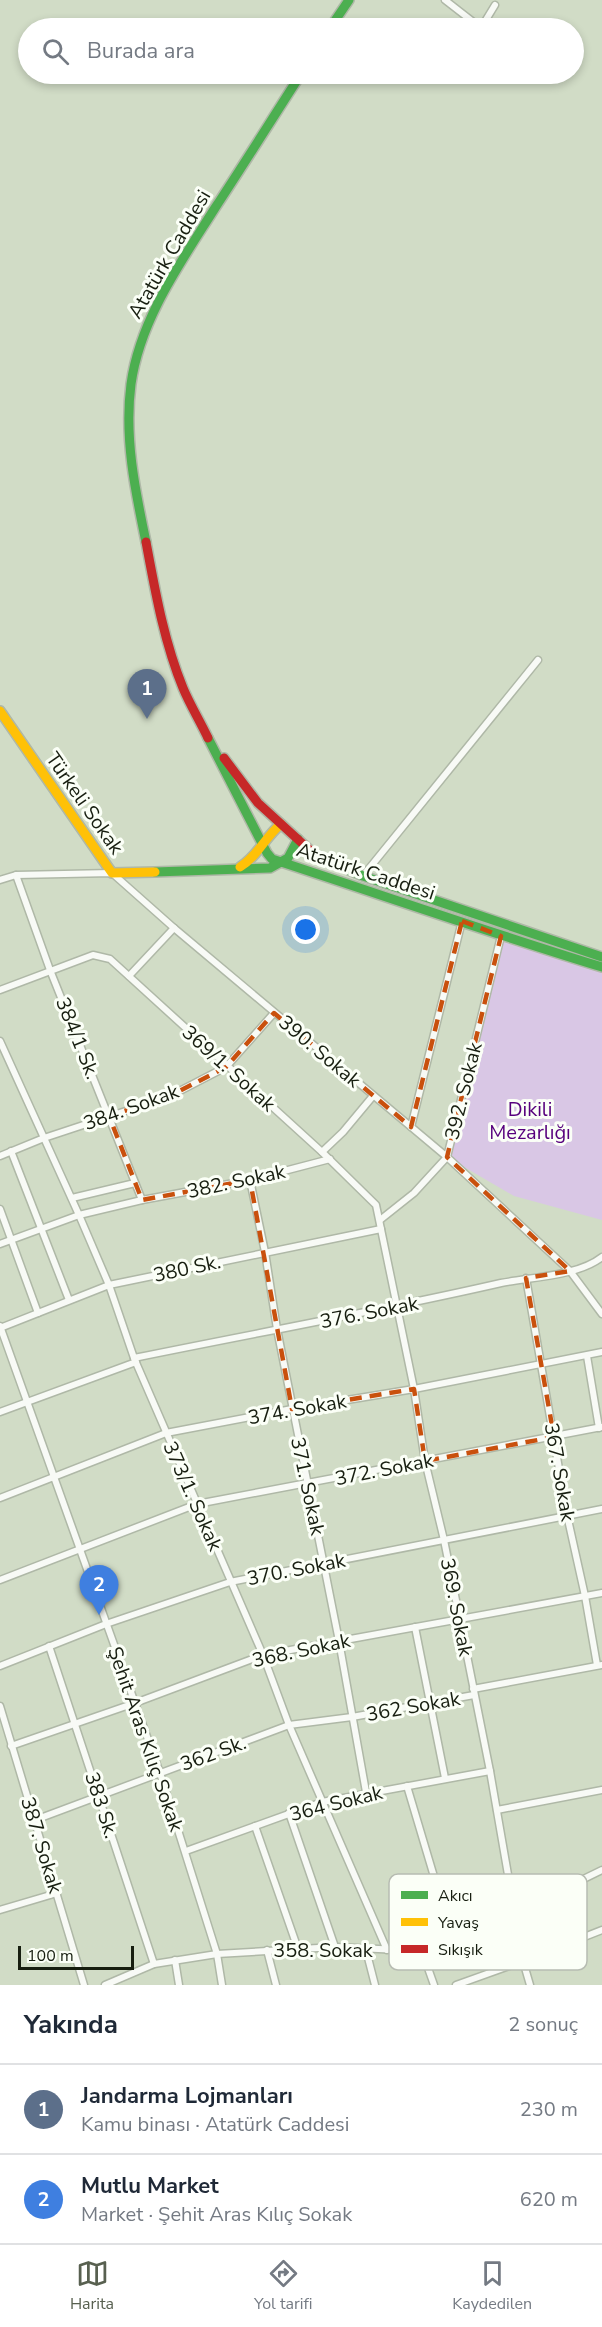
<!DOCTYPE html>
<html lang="tr">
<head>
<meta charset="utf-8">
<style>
	body { margin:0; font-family:"Nunito Sans",sans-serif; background:#f6f6f7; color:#1f2937 }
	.scale { position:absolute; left:18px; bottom:15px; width:116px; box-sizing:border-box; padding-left:6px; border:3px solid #171e10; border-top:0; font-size:16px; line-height:21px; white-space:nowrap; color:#171e10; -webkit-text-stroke:4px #fbfff7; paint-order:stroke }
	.you { position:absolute; left:306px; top:930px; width:21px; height:21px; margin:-15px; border:4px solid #fff; border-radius:50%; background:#1a73e8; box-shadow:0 0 0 9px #1a73e833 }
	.badge { display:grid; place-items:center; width:39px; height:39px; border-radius:50%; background:#586050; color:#fff; font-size:20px; font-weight:700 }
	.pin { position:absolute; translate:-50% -50px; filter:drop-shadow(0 2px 3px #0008) }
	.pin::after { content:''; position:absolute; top:32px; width:21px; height:18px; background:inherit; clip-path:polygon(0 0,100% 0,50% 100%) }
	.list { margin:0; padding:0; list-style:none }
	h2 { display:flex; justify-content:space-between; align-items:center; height:78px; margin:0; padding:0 24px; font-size:26px }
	h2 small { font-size:20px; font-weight:400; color:#747a83 }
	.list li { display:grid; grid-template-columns:39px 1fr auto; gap:18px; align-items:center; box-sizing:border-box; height:90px; padding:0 24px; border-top:2px solid #e0e1e3 }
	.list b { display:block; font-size:22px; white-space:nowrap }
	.list p { margin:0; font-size:20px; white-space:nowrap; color:#747a83 }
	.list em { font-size:20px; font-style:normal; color:#747a83 }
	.icon { flex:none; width:33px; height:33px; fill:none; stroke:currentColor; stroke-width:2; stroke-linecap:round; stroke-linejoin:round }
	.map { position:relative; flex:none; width:602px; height:1985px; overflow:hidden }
	.search { position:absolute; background:#fff; box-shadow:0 3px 9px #0003; left:18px; right:18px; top:18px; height:66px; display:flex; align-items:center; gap:15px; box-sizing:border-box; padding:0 21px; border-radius:33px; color:#747a83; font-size:22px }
	.sheet { height:258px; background:#fff }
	nav { display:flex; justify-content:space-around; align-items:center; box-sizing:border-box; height:84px; border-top:2px solid #e0e1e3; background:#fff; font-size:16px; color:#747a83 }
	nav a { display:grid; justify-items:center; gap:3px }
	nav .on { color:#586050 }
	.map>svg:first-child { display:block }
	.green { fill:#d9c7e5 }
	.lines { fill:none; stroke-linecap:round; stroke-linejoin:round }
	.street-casing { stroke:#afb8a7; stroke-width:9 }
	.fast-casing { stroke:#afb8a7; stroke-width:12 }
	.slow-casing { stroke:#afb8a7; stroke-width:12 }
	.jam-casing { stroke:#afb8a7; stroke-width:12 }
	.street { stroke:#f8faf6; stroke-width:6 }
	.fast { stroke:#4caf50; stroke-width:9 }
	.slow { stroke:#ffc107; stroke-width:9 }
	.jam { stroke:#c62828; stroke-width:9 }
	.marked { fill:none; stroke:#c9500d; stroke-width:4.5; stroke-dasharray:12 8; stroke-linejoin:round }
	.labels { text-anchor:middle; stroke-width:6; stroke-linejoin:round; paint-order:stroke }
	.street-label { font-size:20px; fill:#171e10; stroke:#fbfff7 }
	.park-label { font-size:20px; fill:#57007d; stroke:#fbfff7 }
	.key { fill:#fbfff7; stroke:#b7bcb2; stroke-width:1.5 }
	.key-label { font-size:16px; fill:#171e10 }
</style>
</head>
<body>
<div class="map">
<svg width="602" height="1985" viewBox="0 0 602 1985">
	<rect width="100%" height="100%" fill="#d1dcc6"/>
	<path class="green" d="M500 941 602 972V1220L514 1196 447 1157Z"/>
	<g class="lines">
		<g class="street-casing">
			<g id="street">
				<path d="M445 0 481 28 495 5"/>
				<path d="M16 875 50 970 142 1200"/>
				<path d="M363 876 538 660"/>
				<path d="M0 880 16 875 112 873 174 928 447 1157 570 1271 602 1314"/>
				<path d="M129 976 174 928"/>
				<path d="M0 990 93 955 110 959 322 1152 376 1205 414 1389 425 1461 444 1540 490 1771 523 1961 530 1985"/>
				<path d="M0 1041 79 1215 109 1285 134 1358 263 1655 289 1725 387 1950"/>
				<path d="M411 1127 462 921"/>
				<path d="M11 1151 69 1300"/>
				<path d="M322 1152 343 1132 373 1096"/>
				<path d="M0 1156 44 1138 168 1097 226 1067 274 1013"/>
				<path d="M250 1180 265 1252 277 1329 339 1641 366 1792"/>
				<path d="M72 1198 135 1183"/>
				<path d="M0 1209 38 1313"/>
				<path d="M380 1220 414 1193 447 1157 501 936"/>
				<path d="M0 1244 79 1215 142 1200 250 1180 330 1159"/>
				<path d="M526 1278 567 1515 585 1596 597 1665"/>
				<path d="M0 1326 160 1773 217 1954 222 1985"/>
				<path d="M0 1328 109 1285 381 1229"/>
				<path d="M587 1356 599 1428"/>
				<path d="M134 1358C256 1333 379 1311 501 1283 532 1277 578 1276 602 1257"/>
				<path d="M0 1412 136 1362"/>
				<path d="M0 1498 166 1433 292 1409 414 1389 602 1352"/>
				<path d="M0 1580 197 1504 602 1427"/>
				<path d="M415 1627 445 1778"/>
				<path d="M49 1646 154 1964"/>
				<path d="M0 1666 106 1624 230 1582 602 1509"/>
				<path d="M473 1689 602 1665"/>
				<path d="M0 1706 84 1985"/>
				<path d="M11 1746 135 1703 263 1655 602 1593"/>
				<path d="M407 1786 452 1937"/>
				<path d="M497 1810 602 1790"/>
				<path d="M289 1813 335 1947"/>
				<path d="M35 1820 289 1725 352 1717 474 1695"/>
				<path d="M255 1826 298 1949"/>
				<path d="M186 1851 322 1802 490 1771"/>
				<path d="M0 1910 57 1893"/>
				<path d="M267 1950 276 1985"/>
				<path d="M366 1950 375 1985"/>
				<path d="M422 1951 434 1985"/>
				<path d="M175 1960 179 1985"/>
				<path d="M105 1985 154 1964 217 1954 335 1947 422 1951 514 1913 602 1870"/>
				<path d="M456 1985 523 1961 602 1930"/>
			</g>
		</g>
		<g class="fast-casing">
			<g id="fast">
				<path d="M330 28 349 0"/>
				<path d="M146 542C135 490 124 437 131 384 140 319 181 262 215 208 244 164 272 119 301 74"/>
				<path d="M208 738 267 853 272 859C382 895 491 933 602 967"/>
				<path d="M323 859 363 876 602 957"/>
				<path d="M155 872 270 868 288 858 298 839"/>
			</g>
		</g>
		<g class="slow-casing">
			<g id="slow">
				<path d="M0 711 112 873 155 872"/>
				<path d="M240 867C258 856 265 837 281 824"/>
			</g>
		</g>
		<g class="jam-casing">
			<g id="jam">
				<path d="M146 542C155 590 164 642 183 688 190 705 200 721 208 738"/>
				<path d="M224 758 258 803 315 855 323 859"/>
			</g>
		</g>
		<use href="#street" class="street"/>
		<use href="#fast" class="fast"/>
		<use href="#slow" class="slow"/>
		<use href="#jam" class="jam"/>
	</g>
	<path class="marked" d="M462 921 501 936 447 1157 570 1271 526 1278 554 1437 425 1461 414 1389 292 1409 250 1180 142 1200 109 1116 168 1097 226 1067 274 1013 411 1127Z"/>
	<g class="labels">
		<g class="street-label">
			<text transform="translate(169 254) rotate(-60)" y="7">Atatürk Caddesi</text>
			<text transform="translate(85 803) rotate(55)" y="7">Türkeli Sokak</text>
			<text transform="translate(366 871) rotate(18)" y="7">Atatürk Caddesi</text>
			<text transform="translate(78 1038) rotate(68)" y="7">384/1 Sk.</text>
			<text transform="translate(320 1051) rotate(40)" y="7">390. Sokak</text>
			<text transform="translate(229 1068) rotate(42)" y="7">369/1. Sokak</text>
			<text transform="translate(463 1091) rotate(-76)" y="7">392. Sokak</text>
			<text transform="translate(131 1107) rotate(-20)" y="7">384. Sokak</text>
			<text transform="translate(236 1181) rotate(-12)" y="7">382. Sokak</text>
			<text transform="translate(187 1268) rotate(-12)" y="7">380 Sk.</text>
			<text transform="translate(369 1312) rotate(-11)" y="7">376. Sokak</text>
			<text transform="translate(297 1409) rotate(-10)" y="7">374. Sokak</text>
			<text transform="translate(384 1469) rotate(-11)" y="7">372. Sokak</text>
			<text transform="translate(560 1472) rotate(80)" y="7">367. Sokak</text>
			<text transform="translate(308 1486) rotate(78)" y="7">371. Sokak</text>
			<text transform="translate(193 1496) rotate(66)" y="7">373/1. Sokak</text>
			<text transform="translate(296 1569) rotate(-11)" y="7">370. Sokak</text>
			<text transform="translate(457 1607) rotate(79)" y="7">369. Sokak</text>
			<text transform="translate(301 1650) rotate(-12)" y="7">368. Sokak</text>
			<text transform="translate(413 1706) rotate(-10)" y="7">362 Sokak</text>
			<text transform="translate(146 1739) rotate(71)" y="7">Şehit Aras Kılıç Sokak</text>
			<text transform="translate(213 1753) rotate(-20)" y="7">362 Sk.</text>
			<text transform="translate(336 1803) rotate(-14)" y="7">364 Sokak</text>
			<text transform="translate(102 1805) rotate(72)" y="7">383 Sk.</text>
			<text transform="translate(42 1845) rotate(73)" y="7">387. Sokak</text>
			<text x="323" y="1957">358. Sokak</text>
		</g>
		<g class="park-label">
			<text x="530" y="1116">Dikili<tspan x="530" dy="23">Mezarlığı</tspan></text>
		</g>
	</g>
	<rect x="389" y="1874" width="198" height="96" rx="9" class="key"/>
	<rect x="401" y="1891" width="27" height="8" fill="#4caf50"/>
	<rect x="401" y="1918" width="27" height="8" fill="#ffc107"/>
	<rect x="401" y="1945" width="27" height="8" fill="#c62828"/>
	<g class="key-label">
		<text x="438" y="1901">Akıcı</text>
		<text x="438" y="1928">Yavaş</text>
		<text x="438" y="1955">Sıkışık</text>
	</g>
</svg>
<div class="scale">100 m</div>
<div class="you"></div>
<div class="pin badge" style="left:147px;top:719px;background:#5c6f8a">1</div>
<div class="pin badge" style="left:99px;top:1615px;background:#3f7fe0">2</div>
<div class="search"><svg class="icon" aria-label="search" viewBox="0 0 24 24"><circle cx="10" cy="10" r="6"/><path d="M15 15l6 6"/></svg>Burada ara</div>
</div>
<section class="sheet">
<h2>Yakında<small>2 sonuç</small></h2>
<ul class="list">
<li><span class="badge" style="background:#5c6f8a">1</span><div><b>Jandarma Lojmanları</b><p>Kamu binası · Atatürk Caddesi</p></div><em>230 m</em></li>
<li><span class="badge" style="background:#3f7fe0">2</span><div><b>Mutlu Market</b><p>Market · Şehit Aras Kılıç Sokak</p></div><em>620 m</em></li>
</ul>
</section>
<nav>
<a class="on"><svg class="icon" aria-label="map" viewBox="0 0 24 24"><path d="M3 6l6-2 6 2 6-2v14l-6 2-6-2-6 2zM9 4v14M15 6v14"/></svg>Harita</a>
<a><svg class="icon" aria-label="directions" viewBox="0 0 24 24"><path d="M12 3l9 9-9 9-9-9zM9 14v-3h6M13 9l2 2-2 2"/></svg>Yol tarifi</a>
<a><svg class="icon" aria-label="saved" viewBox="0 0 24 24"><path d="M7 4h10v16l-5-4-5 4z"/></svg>Kaydedilen</a>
</nav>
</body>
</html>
